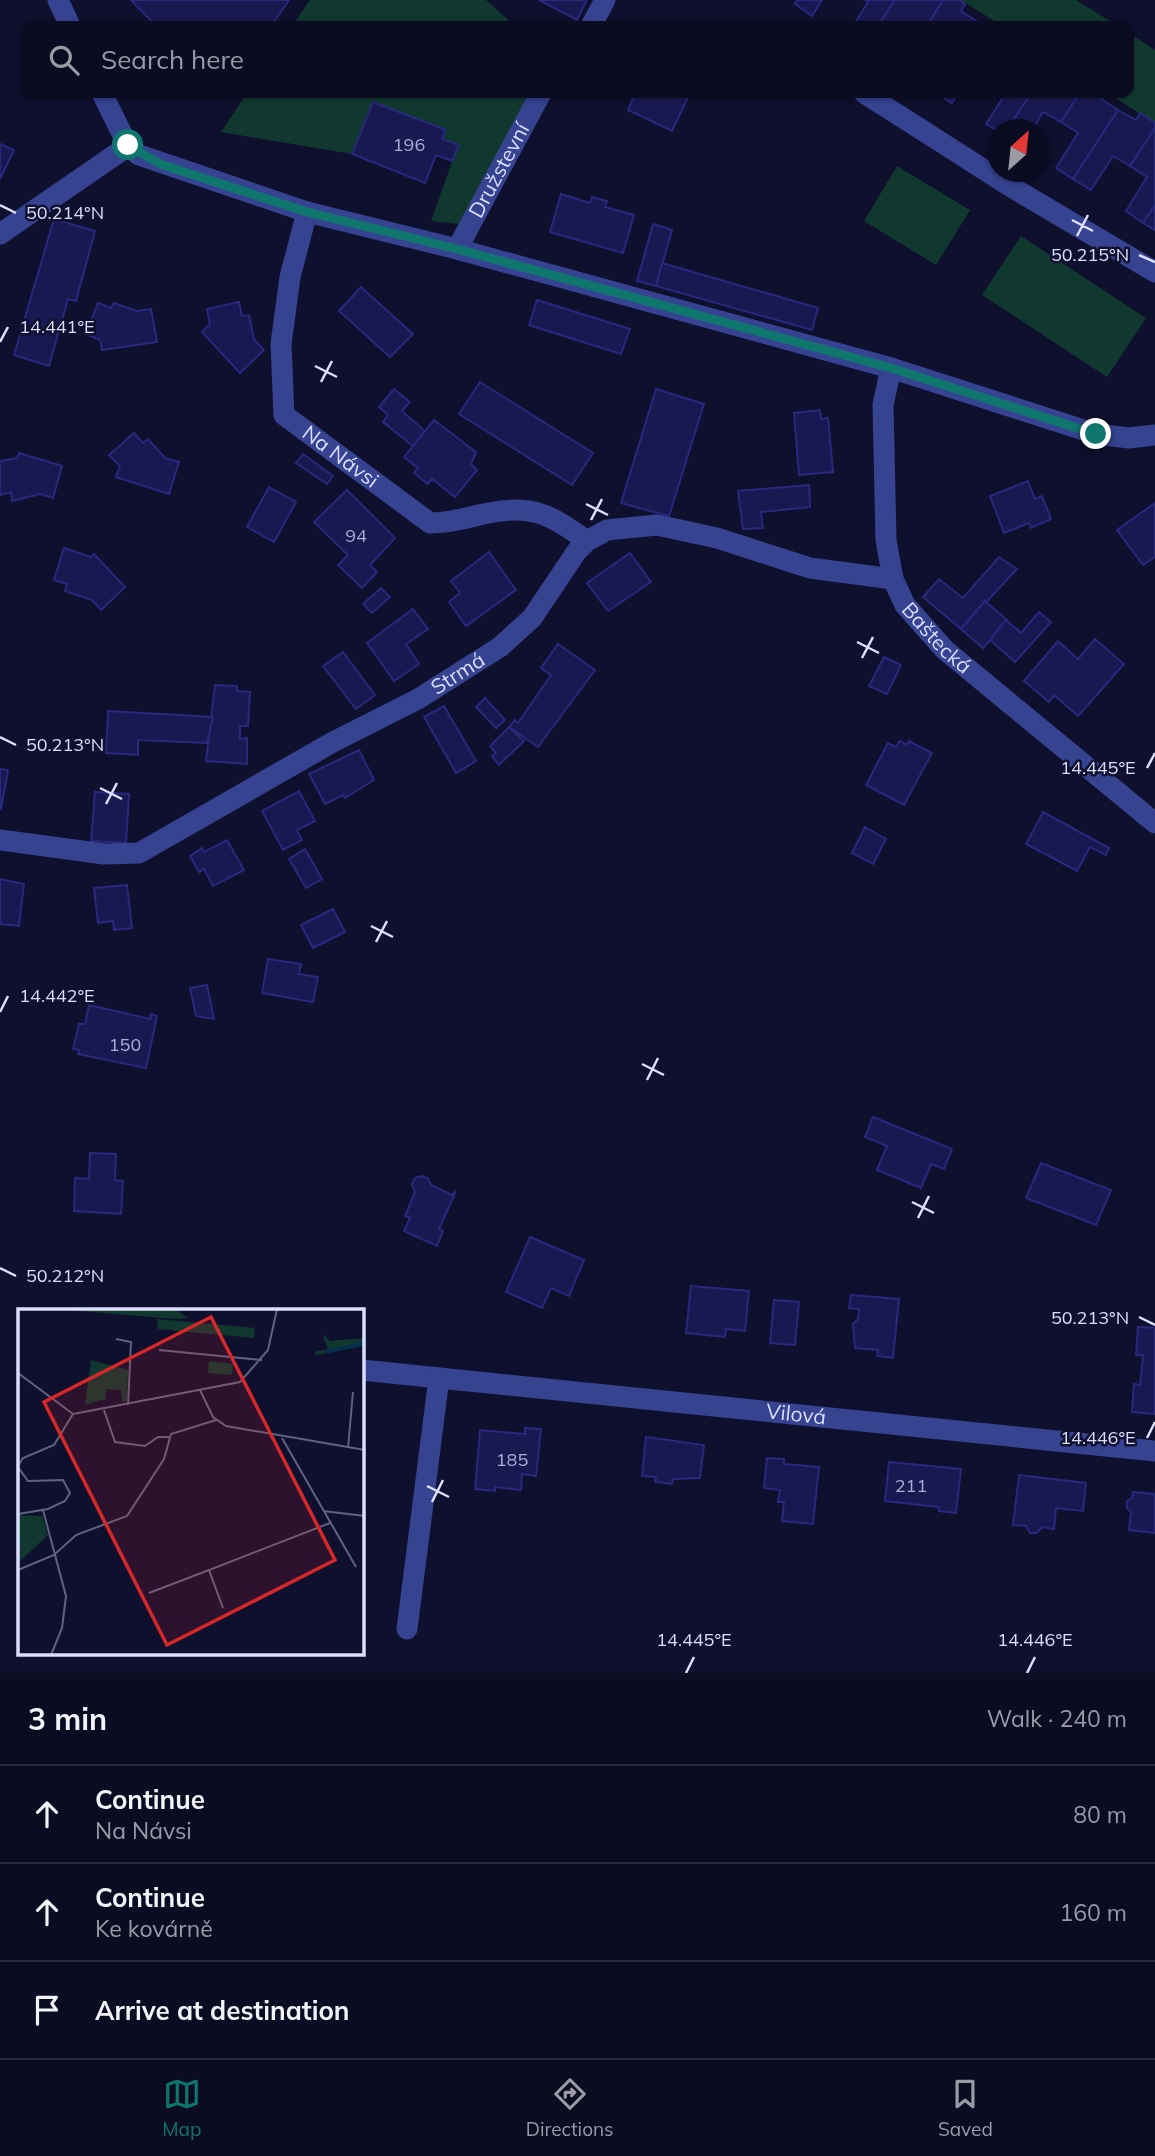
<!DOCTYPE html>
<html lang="en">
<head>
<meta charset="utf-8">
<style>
	body { margin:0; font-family:Mulish,sans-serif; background:#14142a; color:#f1f3f6 }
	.compass { position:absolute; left:987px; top:119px; width:63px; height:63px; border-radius:50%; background:#0b0b22; box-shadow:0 2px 5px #0004; rotate:27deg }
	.stop { position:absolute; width:21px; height:21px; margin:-16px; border:5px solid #0f766e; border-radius:50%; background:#fff }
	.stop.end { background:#0f766e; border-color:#fff; box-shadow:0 2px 7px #0008 }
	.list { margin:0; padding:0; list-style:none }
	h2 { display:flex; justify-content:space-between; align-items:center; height:91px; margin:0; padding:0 28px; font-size:30px }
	h2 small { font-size:23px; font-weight:400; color:#9a9ba5 }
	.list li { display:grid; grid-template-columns:46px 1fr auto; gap:21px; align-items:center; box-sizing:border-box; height:98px; padding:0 28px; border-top:2px solid #2b2b40 }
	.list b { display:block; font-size:26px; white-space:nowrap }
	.list p { margin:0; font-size:23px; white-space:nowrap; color:#9a9ba5 }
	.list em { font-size:23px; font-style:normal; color:#9a9ba5 }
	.icon { flex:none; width:38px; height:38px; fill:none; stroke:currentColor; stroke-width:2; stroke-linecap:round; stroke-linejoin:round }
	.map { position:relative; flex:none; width:1155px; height:1673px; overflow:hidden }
	.search { position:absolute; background:#0b0b22; box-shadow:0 2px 5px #0004; left:21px; right:21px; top:21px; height:77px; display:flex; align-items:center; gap:18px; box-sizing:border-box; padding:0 24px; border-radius:14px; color:#9a9ba5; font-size:26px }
	.sheet { height:385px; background:#0b0b22 }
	nav { display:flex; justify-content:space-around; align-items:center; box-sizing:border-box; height:98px; border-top:2px solid #2b2b40; background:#0b0b22; font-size:19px; color:#9a9ba5 }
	nav a { display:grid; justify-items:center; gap:4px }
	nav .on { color:#0f766e }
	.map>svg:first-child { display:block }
	.green { fill:#11382f }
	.building { fill:#191951; stroke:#28287f; stroke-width:2 }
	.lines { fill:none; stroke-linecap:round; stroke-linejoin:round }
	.minor { stroke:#354391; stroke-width:21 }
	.route { stroke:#0f766e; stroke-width:9 }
	.ticks { fill:none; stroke:#dbdeff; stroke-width:2.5 }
	.labels { text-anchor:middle; stroke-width:5; stroke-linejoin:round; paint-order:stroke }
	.number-label { font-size:18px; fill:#aaadd4 }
	.street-label { font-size:21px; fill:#dbdeff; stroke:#0f0f2e }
	.inset-river { fill:none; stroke:#052f50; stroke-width:3.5 }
	.inset-road { fill:none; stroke:#616282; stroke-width:2 }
	.view { fill:#d62828; fill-opacity:0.15; stroke:#d62828; stroke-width:3.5 }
	.inset-edge { fill:none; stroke:#dbdeff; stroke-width:3.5 }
	.ticks-label { font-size:18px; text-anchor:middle; fill:#dbdeff; stroke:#0f0f2e; stroke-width:5; stroke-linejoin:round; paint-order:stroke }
</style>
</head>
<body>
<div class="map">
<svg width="1155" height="1673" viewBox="0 0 1155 1673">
	<rect width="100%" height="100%" fill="#0f0f2e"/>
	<g class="green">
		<path d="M310 0H486L515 26H292Z"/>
		<path d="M961 0H1076L1118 26H1009L1004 23 1002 26Z"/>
		<path d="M1129 33 1155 50V123L1107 93H1129Z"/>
		<path d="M247 93H533L459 224 431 221 458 145 442 139 446 130 374 102 352 154 221 132Z"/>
		<path d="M897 166 970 210 936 265 864 221Z"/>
		<path d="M1021 236 1146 318 1107 377 982 295Z"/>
	</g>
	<g class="building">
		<path d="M131 0H289L271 26H156Z"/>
		<path d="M539 0H587L577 20Z"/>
		<path d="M797 0H822L812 16 795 4Z"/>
		<path d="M865 0H895L878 26H853L868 2Z"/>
		<path d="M895 0H943L927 26H878Z"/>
		<path d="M943 0H959L965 4 961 11 978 22 976 26H927Z"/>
		<path d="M635 93H690L672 131 628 110Z"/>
		<path d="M936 93H958L952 103Z"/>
		<path d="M1006 93H1031L1007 130 998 131 986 124Z"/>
		<path d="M1031 93H1080L1061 122 1043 112 1032 130H1007Z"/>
		<path d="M1080 93H1104L1101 99 1118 110 1073 179 1056 168 1078 133 1061 122Z"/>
		<path d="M373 102 446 130 442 139 459 145 452 161 436 155 425 183 352 154Z"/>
		<path d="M1118 110 1136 120 1140 113 1155 123V128L1130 166 1113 156 1091 190 1073 179Z"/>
		<path d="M1155 128V205L1143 223 1126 211 1147 177 1130 166Z"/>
		<path d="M0 144 14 150 0 179Z"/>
		<path d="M561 194 590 203 592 197 607 201 605 207 634 215 623 253 550 232Z"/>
		<path d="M1155 205V230L1143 223Z"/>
		<path d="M54 219 95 231 76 301 68 299 49 366 14 355Z"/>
		<path d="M653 224 672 230 656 286 637 281Z"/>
		<path d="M662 263 818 308 812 330 656 286Z"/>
		<path d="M361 287 413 334 390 357 339 311Z"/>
		<path d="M537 300 630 329 621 354 529 325Z"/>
		<path d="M239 302 242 316 249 315 254 339 264 350 240 373 202 332 210 324 207 309Z"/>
		<path d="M98 303 111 308 114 303 137 311 151 309 157 342 102 350 100 340 86 334Z"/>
		<path d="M480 382 593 453 572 485 459 414Z"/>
		<path d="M394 389 410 402 402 411 425 431 413 446 383 422 388 415 379 407Z"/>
		<path d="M656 389 704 404 669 516 621 503Z"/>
		<path d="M820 410 821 419 828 418 833 472 799 475 794 413Z"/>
		<path d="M434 420 476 452 471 464 477 470 455 497 432 479 428 484 414 473 418 468 404 457Z"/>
		<path d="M134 433 143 443 148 439 165 458 179 462 169 494 116 477 120 466 109 455Z"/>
		<path d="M19 453 62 466 53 498 40 494 12 501 11 492 0 495V461L17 458Z"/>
		<path d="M303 454 333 476 327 484 296 463Z"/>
		<path d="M1028 481 1035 499 1042 496 1051 519 1031 528 1029 523 1004 533 990 496Z"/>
		<path d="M809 485 810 507 761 512 763 528 743 529 738 491Z"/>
		<path d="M269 487 296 502 274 542 247 527Z"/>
		<path d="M347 490 395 538 370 565 377 572 362 588 338 565 348 555 314 522Z"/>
		<path d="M1155 503V557L1143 565 1117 530Z"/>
		<path d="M64 548 91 557 94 554 125 587 101 610 92 600 65 591 67 584 54 580Z"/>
		<path d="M489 552 516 590 466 626 449 602 460 593 451 581Z"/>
		<path d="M630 553 651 582 608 611 587 583Z"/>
		<path d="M999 557 1017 569 961 629 923 597 939 579 963 598Z"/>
		<path d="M381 588 390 597 372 613 363 604Z"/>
		<path d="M985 601 1007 620 983 648 961 629Z"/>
		<path d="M413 609 428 629 406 644 419 664 394 681 367 643Z"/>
		<path d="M1039 612 1051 622 1015 662 990 640 1006 620 1021 633Z"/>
		<path d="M1095 639 1124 664 1078 716 1054 695 1049 702 1024 681 1058 641 1078 659Z"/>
		<path d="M558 644 595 670 538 747 509 727 515 720 518 723 551 675 541 668Z"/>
		<path d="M343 652 375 695 356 709 323 666Z"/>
		<path d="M884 657 901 665 887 694 869 686Z"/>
		<path d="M215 685 237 686V691L250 692 248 726H240V739L247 738V764L206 761Z"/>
		<path d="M485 698 505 720 496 728 476 707Z"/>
		<path d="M444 706 476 761 456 773 424 717Z"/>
		<path d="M108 711 213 717 207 743 138 740V755L106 753Z"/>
		<path d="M509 727 524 741 499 765 492 756 496 753 490 746Z"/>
		<path d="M900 741 907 745 909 741 932 753 904 805 866 785 888 743 896 747Z"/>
		<path d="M359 750 374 780 345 798 343 795 325 804 309 774Z"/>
		<path d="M0 769 8 770 1 809H0Z"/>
		<path d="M299 791 315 821 297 830 302 840 283 850 262 811Z"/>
		<path d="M95 792 129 794 126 843 91 841Z"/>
		<path d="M1043 812 1109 848 1106 855 1090 847 1077 871 1026 844Z"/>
		<path d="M865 827 886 839 873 864 852 853Z"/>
		<path d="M227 840 244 870 213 886 204 869 199 872 190 856 202 848 204 852Z"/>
		<path d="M305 849 322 879 306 888 289 859Z"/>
		<path d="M0 879 24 884 19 926 0 924Z"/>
		<path d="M127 885 132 928 114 930 113 921 98 923 94 888Z"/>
		<path d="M333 909 345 932 313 948 301 925Z"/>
		<path d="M268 959 301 964 299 974 318 977 313 1002 262 993Z"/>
		<path d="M207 985 214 1019 196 1016 190 988Z"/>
		<path d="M89 1005 150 1019 151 1014 157 1016 146 1068 78 1054 79 1050 73 1049 79 1024H85Z"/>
		<path d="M873 1117 952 1149 944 1169 931 1164 921 1188 877 1170 887 1146 865 1137Z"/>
		<path d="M90 1153 116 1154 115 1180 123 1181 121 1214 74 1211 75 1178 89 1179Z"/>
		<path d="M1041 1163 1111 1190 1096 1225 1026 1198Z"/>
		<path d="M421 1176 428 1178 431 1185 452 1195 456 1191 439 1229 443 1231 437 1246 404 1231 410 1218 405 1216 415 1192 412 1184 415 1178Z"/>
		<path d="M530 1237 584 1260 569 1296 551 1288 542 1308 506 1292Z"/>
		<path d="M691 1286 749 1291 745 1331 726 1329 725 1337 686 1333Z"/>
		<path d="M851 1295 899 1299 893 1358 877 1356 878 1350 855 1348 853 1324 858 1319 859 1309 849 1308Z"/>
		<path d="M774 1300 799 1302 795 1345 770 1343Z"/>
		<path d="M1138 1327 1155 1328V1414L1132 1412 1134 1384 1140 1385 1143 1355H1136Z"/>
		<path d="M525 1428 541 1429 536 1476 522 1474 521 1490 495 1487V1491L475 1489 480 1430 525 1434Z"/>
		<path d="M646 1437 704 1445 700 1478 673 1479 672 1484 655 1482 656 1477 642 1476Z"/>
		<path d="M767 1458 784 1459V1464L819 1467 813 1524 782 1521 784 1502H778L780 1490 764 1488Z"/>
		<path d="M889 1462 961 1469 956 1513 939 1511V1507L885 1501Z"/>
		<path d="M1019 1475 1086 1483 1083 1511 1056 1508 1054 1529 1042 1527 1037 1533H1030L1026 1526 1013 1525Z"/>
		<path d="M1133 1492 1155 1494V1533L1129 1530 1131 1512 1127 1508V1501L1132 1498Z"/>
	</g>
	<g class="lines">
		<g class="minor">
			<path d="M58 0 70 26"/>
			<path d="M591 26 605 0"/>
			<path d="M102 93 128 146 139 155 307 212 457 249 891 368 1096 434 1129 438 1155 435"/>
			<path d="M864 93 1008 185 1155 272"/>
			<path id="s1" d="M307 212 290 277 281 344 284 415 430 523C447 523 463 519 479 515 529 503 547 512 587 541"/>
			<path d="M0 234 128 146"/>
			<path id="s2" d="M457 249 541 93"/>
			<path id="s3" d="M891 368 883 405 886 540 893 579 905 605 945 650 1155 823"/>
			<path id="s4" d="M0 840 104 854 139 853 333 742 418 699 500 647 532 618 577 551 587 541 607 530 657 525 717 538 810 568 893 579"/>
			<path d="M362 1370 439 1378"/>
			<path id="s5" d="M407 1629 439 1378 1155 1451"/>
		</g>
	</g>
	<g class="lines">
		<path class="route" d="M128 145 160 164 307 212 457 249 891 368 1096 434"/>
	</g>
	<path class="ticks" d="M0 205 16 213M1072 220 1093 231M1077 236 1088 215M1139 255 1155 262M0 342 8 327M315 366 337 377M321 382 332 361M586 504 608 515M591 520 602 499M857 642 879 653M862 658 873 637M0 737 16 745M1147 768 1155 753M100 788 122 799M106 804 117 783M371 926 393 937M376 942 387 921M0 1012 8 996M642 1064 664 1075M647 1080 658 1058M912 1202 934 1213M918 1218 929 1196M0 1268 16 1276M1139 1317 1155 1325M1147 1438 1155 1422M427 1486 449 1497M432 1502 443 1480M686 1673 694 1657M1027 1673 1035 1657"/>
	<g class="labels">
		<g class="number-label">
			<text x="409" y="151">196</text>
			<text x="356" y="542">94</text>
			<text x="125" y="1051">150</text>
			<text x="512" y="1466">185</text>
			<text x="911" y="1492">211</text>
		</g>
		<g class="street-label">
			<text dy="7" stroke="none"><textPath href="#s2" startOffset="89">Družstevní</textPath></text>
			<text dy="7" stroke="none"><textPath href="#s1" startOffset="276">Na Návsi</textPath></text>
			<text dy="7" stroke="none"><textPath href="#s3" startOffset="287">Baštecká</textPath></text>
			<text dy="7" stroke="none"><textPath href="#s4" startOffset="506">Strmá</textPath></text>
			<text dy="7" stroke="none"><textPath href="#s5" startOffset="612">Vilová</textPath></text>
		</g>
	</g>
	<g transform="translate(18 1309)">
		<rect width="346" height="346" fill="#0f0f2e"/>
		<path d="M38 0H157L170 9 157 10ZM139 10 237 19 236 29 140 20ZM304 25 312 32 346 29V37L298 46 296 43 310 40ZM73 51 110 61 109 92 104 93 103 81 88 80V90L67 96ZM191 52 215 55 214 66 190 64ZM0 206 24 207 30 226 0 254Z" fill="#11382f"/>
		<path class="inset-river" d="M308 43 347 34"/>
		<path class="inset-road" d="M98 30 113 33 110 96M141 41 244 51M0 64 55 105M182 81 195 108 208 117 347 141M86 101 97 133 127 137 140 128H151M55 105 222 73 250 41 259 0M264 129 338 258M330 139 335 83M0 157 5 149 36 136 55 105M0 158 10 172 45 171 52 184 47 192 30 200 0 205M25 201 48 287 44 319 33 346M305 202 347 207M0 261 36 246 58 226 109 207 146 150 153 125 198 111M131 284 191 261M205 299 191 261 312 214"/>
		<path class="view" d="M193 8 317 251 149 336 26 93Z"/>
		<rect width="346" height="346" class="inset-edge"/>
	</g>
	<g class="ticks-label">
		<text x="65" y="219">50.214°N</text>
		<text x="1090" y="261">50.215°N</text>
		<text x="57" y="333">14.441°E</text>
		<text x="65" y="751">50.213°N</text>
		<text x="1098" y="774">14.445°E</text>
		<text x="57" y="1002">14.442°E</text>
		<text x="65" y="1282">50.212°N</text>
		<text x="1090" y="1324">50.213°N</text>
		<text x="1098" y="1444">14.446°E</text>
		<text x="694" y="1646">14.445°E</text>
		<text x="1035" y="1646">14.446°E</text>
	</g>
</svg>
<svg class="compass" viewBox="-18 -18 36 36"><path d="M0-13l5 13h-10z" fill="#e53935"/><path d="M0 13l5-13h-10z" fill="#9a9ba5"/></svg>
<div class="stop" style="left:128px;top:145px"></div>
<div class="stop end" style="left:1096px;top:434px"></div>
<div class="search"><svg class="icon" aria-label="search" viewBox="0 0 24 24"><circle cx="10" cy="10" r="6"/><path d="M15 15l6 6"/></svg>Search here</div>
</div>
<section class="sheet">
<h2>3 min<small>Walk · 240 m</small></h2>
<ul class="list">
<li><svg class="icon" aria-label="ahead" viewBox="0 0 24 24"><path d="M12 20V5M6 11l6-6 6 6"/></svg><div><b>Continue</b><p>Na Návsi</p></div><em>80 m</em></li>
<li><svg class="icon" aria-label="ahead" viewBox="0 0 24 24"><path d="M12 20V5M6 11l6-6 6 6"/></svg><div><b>Continue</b><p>Ke kovárně</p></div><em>160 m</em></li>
<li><svg class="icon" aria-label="arrive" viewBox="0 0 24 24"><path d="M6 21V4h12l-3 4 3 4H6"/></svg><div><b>Arrive at destination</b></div></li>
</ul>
</section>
<nav>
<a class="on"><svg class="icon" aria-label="map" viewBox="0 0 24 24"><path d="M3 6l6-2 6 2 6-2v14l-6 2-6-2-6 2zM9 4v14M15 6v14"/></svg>Map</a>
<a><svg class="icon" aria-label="directions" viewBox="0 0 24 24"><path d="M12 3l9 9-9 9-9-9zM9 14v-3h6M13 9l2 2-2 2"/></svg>Directions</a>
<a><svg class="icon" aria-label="saved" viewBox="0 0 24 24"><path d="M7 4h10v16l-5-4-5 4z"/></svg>Saved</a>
</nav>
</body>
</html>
